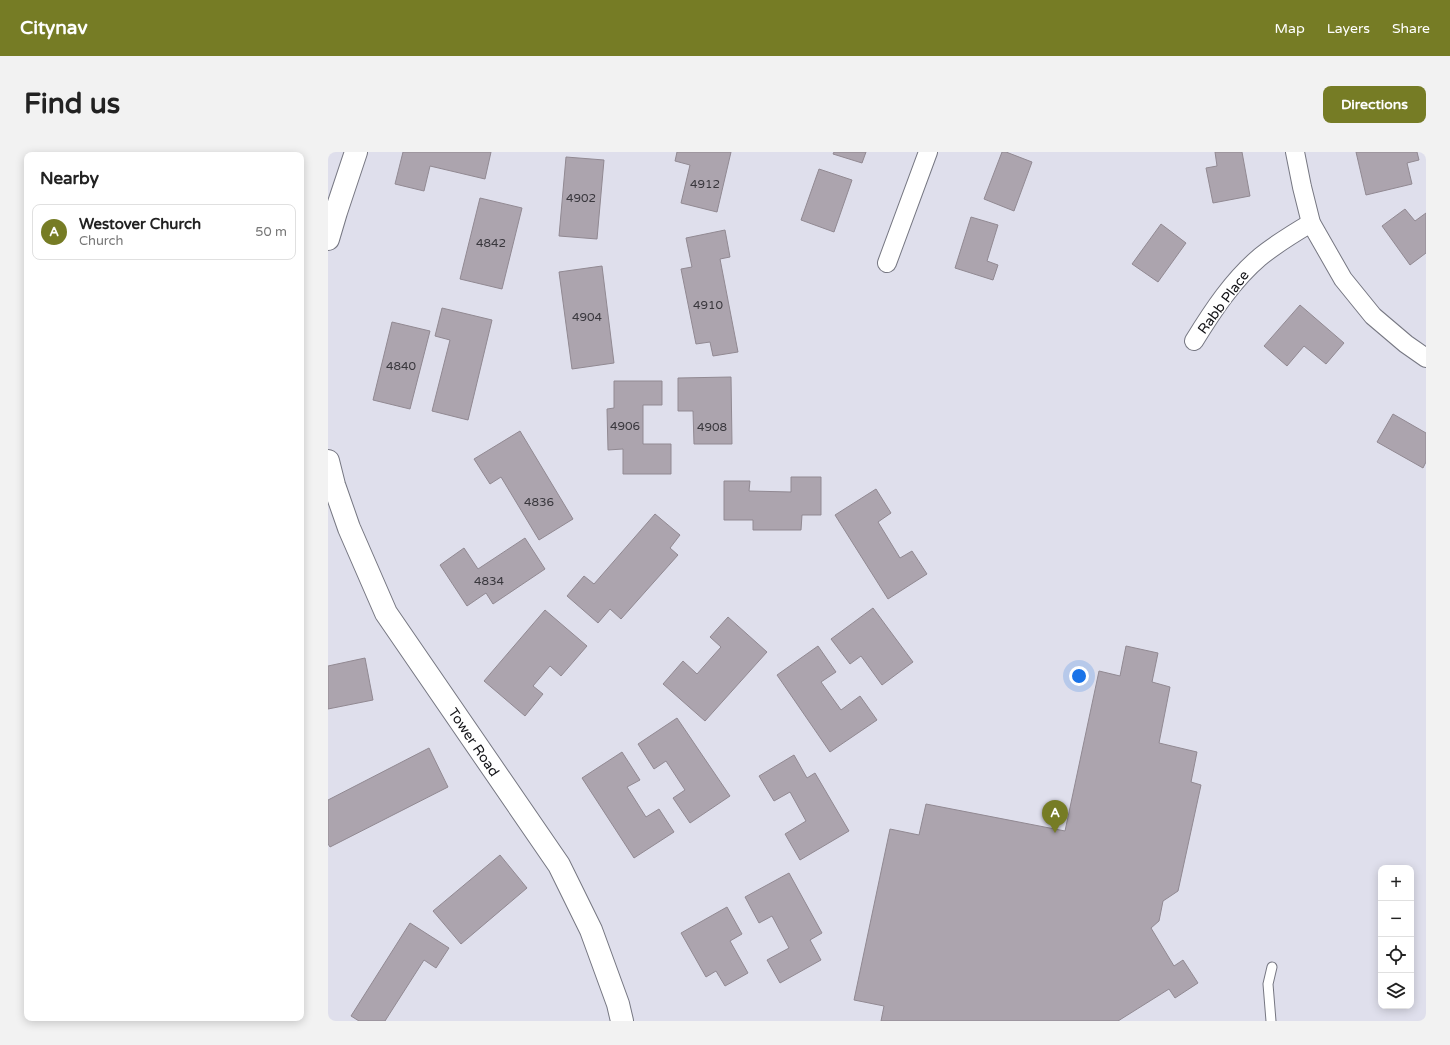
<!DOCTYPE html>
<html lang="en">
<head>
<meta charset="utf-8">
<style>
	body { margin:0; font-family:"Varela Round",sans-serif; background:#f2f2f2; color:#222 }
	.controls { position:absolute; right:12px; bottom:12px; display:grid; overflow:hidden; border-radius:8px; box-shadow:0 2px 10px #0003 }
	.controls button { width:36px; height:36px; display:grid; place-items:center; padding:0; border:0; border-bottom:1px solid #e0e0e0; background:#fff; color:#222; font:20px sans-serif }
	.you { position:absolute; left:751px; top:524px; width:14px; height:14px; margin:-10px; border:3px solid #fff; border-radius:50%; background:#1a73e8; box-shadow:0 0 0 6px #1a73e833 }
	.badge { display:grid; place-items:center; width:26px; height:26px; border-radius:50%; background:#767c25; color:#fff; font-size:13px; font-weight:700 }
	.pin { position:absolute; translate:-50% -33px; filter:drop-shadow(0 1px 2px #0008) }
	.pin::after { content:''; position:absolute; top:21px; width:14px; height:12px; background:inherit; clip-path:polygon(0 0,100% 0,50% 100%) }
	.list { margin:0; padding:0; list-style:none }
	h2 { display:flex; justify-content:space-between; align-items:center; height:52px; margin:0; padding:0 16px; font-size:17px }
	h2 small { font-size:13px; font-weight:400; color:#767676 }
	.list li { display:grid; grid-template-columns:26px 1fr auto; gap:12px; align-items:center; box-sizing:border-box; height:56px; margin:0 8px 8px; padding:0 8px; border:1px solid #e0e0e0; border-radius:8px }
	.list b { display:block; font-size:15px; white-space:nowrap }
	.list p { margin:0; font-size:13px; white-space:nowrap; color:#767676 }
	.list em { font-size:13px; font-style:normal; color:#767676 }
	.icon { flex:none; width:22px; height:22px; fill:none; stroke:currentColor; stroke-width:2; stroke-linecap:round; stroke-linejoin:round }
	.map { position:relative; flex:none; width:1098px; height:869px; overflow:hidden; border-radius:8px }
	header { display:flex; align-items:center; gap:24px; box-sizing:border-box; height:56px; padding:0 20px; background:#767c25; color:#fff }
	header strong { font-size:19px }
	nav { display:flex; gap:22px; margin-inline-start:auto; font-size:14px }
	.intro { display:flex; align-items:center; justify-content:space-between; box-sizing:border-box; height:96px; padding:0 24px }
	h1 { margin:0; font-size:28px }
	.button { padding:10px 18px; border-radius:8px; background:#767c25; color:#fff; font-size:14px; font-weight:700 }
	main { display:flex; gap:24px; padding:0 24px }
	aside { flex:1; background:#fff; border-radius:8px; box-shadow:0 2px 10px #0003 }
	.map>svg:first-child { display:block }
	.building { fill:#aca4ae; stroke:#918992 }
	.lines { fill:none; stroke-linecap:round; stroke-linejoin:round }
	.lane-casing { stroke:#767782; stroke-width:11 }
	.street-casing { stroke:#767782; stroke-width:20 }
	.secondary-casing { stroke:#767782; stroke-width:24 }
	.lane { stroke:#fff; stroke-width:9 }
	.street { stroke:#fff; stroke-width:18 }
	.secondary { stroke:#fff; stroke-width:22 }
	.labels { text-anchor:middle; stroke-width:3; stroke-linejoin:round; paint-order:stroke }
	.number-label { font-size:12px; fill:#39373d }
	.street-label { font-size:14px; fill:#131317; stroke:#fff }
</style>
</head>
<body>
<header>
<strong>Citynav</strong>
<nav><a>Map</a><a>Layers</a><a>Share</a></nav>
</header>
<div class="intro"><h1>Find us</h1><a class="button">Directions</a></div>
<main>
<aside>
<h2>Nearby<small></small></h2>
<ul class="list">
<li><span class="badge">A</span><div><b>Westover Church</b><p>Church</p></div><em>50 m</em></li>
</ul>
</aside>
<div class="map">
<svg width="1098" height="869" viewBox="0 0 1098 869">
	<rect width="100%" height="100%" fill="#dfdfec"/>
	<g class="building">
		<path d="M75 0H163L157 27 102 14 96 39 67 32Z"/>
		<path d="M349 0H403L389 60 353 51 362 13 347 9Z"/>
		<path d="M506 0H538L534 11 505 2Z"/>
		<path d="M674 0H678L704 10 686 59 656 47Z"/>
		<path d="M887 0H914L922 44 885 51 878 16 889 14Z"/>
		<path d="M1028 0H1089L1091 8 1079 11 1084 32 1038 43Z"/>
		<path d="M238 5 276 8 269 87 231 84Z"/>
		<path d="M491 17 524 28 506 80 473 68Z"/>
		<path d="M152 46 194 56 174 137 132 127Z"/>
		<path d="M1077 57 1087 69 1098 61V101L1082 113 1054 74Z"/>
		<path d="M643 65 670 73 659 109 670 113 665 128 627 116Z"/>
		<path d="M833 72 858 91 830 130 804 112Z"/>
		<path d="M397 78 402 105 392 107 410 200 385 204 382 190 368 192 353 117 364 115 358 86Z"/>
		<path d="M274 114 286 211 244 217 231 120Z"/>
		<path d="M972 153 1016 191 998 212 976 194 959 214 936 194Z"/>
		<path d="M114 156 164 168 140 268 104 259 122 188 107 184Z"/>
		<path d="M64 170 102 179 82 257 45 248Z"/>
		<path d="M403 225 404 292H366L365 259H350V226Z"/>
		<path d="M286 229H334V253H315V292H343V322H295V297L280 298 279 257 286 256Z"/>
		<path d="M1065 262 1098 281V310L1095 316 1049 290Z"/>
		<path d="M192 279 245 367 211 388 173 325 162 332 146 307Z"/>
		<path d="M463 325H493V363H474L473 378H425V368H396V329H422L421 339 463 340Z"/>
		<path d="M548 337 563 361 550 370 572 406 584 399 599 422 560 447 507 363Z"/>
		<path d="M327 362 352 383 342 396 350 403 293 467 282 457 270 471 239 444 256 424 266 432Z"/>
		<path d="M197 386 217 417 165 452 158 441 139 454 112 413 136 396 150 417Z"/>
		<path d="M545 456 585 510 554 533 533 504 522 512 503 487Z"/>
		<path d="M217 458 259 494 233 524 222 514 205 534 215 542 197 564 156 529Z"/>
		<path d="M400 465 439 500 377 569 335 532 355 509 369 522 393 495 382 485Z"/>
		<path d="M490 494 508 520 493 530 513 558 532 544 549 568 502 600 449 523Z"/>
		<path d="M798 494 830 501 824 530 842 535 831 591 869 600 863 630 873 633 850 739 835 749 831 769 823 776 846 814 855 808 870 831 847 846 841 837 790 869H553L556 854 526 848 562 677 591 683 598 652 737 679 771 519 792 524Z"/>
		<path d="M37 506 45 548 0 557V514Z"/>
		<path d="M349 566 402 644 362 671 345 646 357 638 338 609 326 617 310 592Z"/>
		<path d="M101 596 120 635 2 695 0 692V648Z"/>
		<path d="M294 600 312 628 299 635 318 665 331 657 346 680 306 706 254 626Z"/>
		<path d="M466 603 479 626 487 621 521 679 472 708 457 682 478 669 462 640 446 649 431 624Z"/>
		<path d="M172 703 199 736 133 792 105 759Z"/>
		<path d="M461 721 494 781 482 788 493 808 452 831 439 808 461 796 444 764 431 771 417 745Z"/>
		<path d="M399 755 414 782 402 789 420 821 397 834 388 819 378 825 353 781Z"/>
		<path d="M82 771 121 796 108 816 96 808 57 869H31L23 864Z"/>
	</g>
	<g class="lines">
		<g class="lane-casing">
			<path id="lane" d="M943 869 940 832 944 815"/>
		</g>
		<g class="street-casing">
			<g id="street">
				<path d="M967 0 974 35 983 71 1015 127 1045 164 1078 192 1098 206"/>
				<path d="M559 111 600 0"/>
				<path d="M866 189C885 158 905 128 932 105 948 92 966 81 983 71"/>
			</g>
		</g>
		<g class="secondary-casing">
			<g id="secondary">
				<path d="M0 87 8 60 28 0"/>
				<path d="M0 309 6 333 21 376 58 461 231 713 263 778 290 852 294 869"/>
			</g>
		</g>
		<use href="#lane" class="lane"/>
		<use href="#street" class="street"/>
		<use href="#secondary" class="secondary"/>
	</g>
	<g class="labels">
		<g class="number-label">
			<text x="377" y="36">4912</text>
			<text x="253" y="50">4902</text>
			<text x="163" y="95">4842</text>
			<text x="380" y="157">4910</text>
			<text x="259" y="169">4904</text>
			<text x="73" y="218">4840</text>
			<text x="297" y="278">4906</text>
			<text x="384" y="279">4908</text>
			<text x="211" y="354">4836</text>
			<text x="161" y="433">4834</text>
		</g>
		<g class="street-label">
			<text transform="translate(895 150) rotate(-53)" y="5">Rabb Place</text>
			<text transform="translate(146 590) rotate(56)" y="5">Tower Road</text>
		</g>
	</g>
</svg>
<div class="controls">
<button>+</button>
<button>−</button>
<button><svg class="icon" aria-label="locate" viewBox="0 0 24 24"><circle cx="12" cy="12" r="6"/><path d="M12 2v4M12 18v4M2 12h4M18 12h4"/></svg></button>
<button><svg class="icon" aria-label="layers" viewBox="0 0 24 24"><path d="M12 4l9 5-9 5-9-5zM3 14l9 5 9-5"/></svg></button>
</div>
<div class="you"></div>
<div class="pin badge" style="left:727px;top:681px">A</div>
</div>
</main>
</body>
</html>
